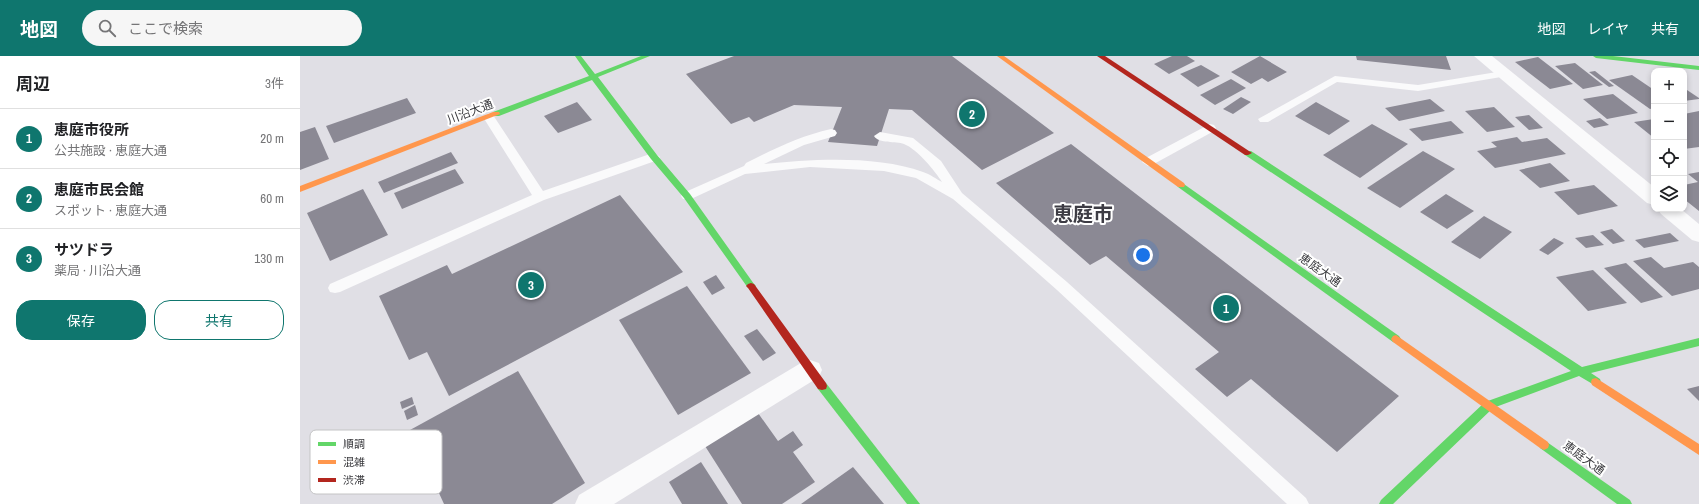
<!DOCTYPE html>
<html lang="ja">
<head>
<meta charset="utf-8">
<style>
	body { margin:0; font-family:"Archivo Narrow","Noto Sans JP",sans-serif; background:#f6f6f6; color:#202124 }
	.controls { position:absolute; right:12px; top:12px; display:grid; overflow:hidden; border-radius:8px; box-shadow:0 2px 6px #0003 }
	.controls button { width:36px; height:36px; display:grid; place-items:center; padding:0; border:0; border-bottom:1px solid #e0e0e0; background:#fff; color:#202124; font:20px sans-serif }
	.you { position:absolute; left:843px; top:199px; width:14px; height:14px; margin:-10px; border:3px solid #fff; border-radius:50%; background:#1a73e8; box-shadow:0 0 0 6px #1a73e833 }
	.badge { display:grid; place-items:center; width:26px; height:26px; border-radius:50%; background:#0f766e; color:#fff; font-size:13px; font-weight:700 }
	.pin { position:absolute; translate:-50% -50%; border:2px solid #fff; box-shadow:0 1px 4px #0006 }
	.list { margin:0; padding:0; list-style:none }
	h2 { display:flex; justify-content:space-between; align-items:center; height:52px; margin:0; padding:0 16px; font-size:17px }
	h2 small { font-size:13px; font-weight:400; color:#757577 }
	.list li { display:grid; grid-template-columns:26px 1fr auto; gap:12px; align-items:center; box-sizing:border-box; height:60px; padding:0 16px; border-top:1px solid #e0e0e0 }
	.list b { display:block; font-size:15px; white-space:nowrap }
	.list p { margin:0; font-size:13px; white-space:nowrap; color:#757577 }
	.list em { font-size:13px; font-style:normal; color:#757577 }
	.actions { display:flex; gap:8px; padding:12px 16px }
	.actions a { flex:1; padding:9px 0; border:1px solid #0f766e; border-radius:16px; text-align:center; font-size:14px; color:#0f766e }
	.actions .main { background:#0f766e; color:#fff }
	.icon { flex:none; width:22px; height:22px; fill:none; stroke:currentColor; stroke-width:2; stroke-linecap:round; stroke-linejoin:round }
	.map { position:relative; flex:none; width:1399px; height:448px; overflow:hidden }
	header { display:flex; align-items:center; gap:24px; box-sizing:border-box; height:56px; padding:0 20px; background:#0f766e; color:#fff }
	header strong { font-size:19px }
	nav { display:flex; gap:22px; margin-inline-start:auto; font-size:14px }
	.search { width:280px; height:36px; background:#f6f6f6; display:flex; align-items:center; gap:10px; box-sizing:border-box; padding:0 14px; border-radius:22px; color:#757577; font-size:15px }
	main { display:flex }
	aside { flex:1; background:#fff }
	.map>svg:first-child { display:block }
	.building { fill:#8b8994 }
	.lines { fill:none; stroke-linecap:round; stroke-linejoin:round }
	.lane { fill:#fafafb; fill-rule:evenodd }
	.street { fill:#fafafb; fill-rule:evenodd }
	.fast { fill:#63d668; fill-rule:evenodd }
	.slow { fill:#ff974d; fill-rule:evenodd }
	.jam { fill:#b3261e; fill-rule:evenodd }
	.labels { text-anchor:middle; stroke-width:4; stroke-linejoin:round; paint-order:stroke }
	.street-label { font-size:12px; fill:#39393d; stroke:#fff }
	.town-label { font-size:20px; font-weight:bold; fill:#3d3c44; stroke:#fff }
	.key { fill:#fff; stroke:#c4c4c5; stroke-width:1 }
	.key-label { font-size:11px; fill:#39393d }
</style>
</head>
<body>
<header>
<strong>地図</strong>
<div class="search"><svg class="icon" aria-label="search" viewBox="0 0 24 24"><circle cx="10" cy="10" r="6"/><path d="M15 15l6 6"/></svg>ここで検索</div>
<nav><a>地図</a><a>レイヤ</a><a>共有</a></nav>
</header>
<main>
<aside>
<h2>周辺<small>3件</small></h2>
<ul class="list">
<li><span class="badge">1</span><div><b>恵庭市役所</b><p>公共施設 · 恵庭大通</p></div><em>20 m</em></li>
<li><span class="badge">2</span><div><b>恵庭市民会館</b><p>スポット · 恵庭大通</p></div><em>60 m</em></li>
<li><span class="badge">3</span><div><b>サツドラ</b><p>薬局 · 川沿大通</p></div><em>130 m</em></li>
</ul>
<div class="actions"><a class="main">保存</a><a>共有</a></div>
</aside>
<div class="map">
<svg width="1399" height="448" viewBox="0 0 1399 448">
	<rect width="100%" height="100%" fill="#e0dfe5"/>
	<g class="building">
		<path d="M434 0H652L754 77 682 114 612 54 589 53 577 90 528 86 542 51 494 49 454 66 449 61 431 68 386 18Z"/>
		<path d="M872 0H887L895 5 869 18 854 8Z"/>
		<path d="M960 0 987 16 968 26 962 22 951 28 931 16Z"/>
		<path d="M1056 0H1146L1151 14 1057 4Z"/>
		<path d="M1238 1 1273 28 1250 33 1215 6Z"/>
		<path d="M1275 7 1303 29 1283 33 1255 10Z"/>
		<path d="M901 9 920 20 898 31 880 18Z"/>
		<path d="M1295 15 1314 30 1309 31 1289 16Z"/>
		<path d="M1332 19 1354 34V52L1350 53 1309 24Z"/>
		<path d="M931 23 946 32 915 49 900 39Z"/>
		<path d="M1384 32 1399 42V43L1384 45Z"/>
		<path d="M1313 38 1338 57 1307 63 1283 43Z"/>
		<path d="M941 41 951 46 933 58 923 53Z"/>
		<path d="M107 42 116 57 34 87 26 70Z"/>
		<path d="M1130 43 1145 55 1099 65 1085 52Z"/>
		<path d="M277 46 292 64 258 77 244 60Z"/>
		<path d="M1016 46 1050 65 1029 79 995 60Z"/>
		<path d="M1194 51 1215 71 1187 76 1165 55Z"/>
		<path d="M1399 55V91L1384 93V58Z"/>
		<path d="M1229 59 1243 72 1229 74 1215 61Z"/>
		<path d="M1300 62 1309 69 1294 72 1286 65Z"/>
		<path d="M1354 63V82L1334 66Z"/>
		<path d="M1151 65 1164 77 1122 85 1109 73Z"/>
		<path d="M1072 68 1108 88 1060 122 1023 99Z"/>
		<path d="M15 71 29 103 0 114V76Z"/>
		<path d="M1217 81 1222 86 1247 82 1266 98 1195 112 1177 95 1197 91 1191 86Z"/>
		<path d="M771 88 1099 340 1037 396 951 323 927 341 895 313 919 296 806 200 790 209 696 127Z"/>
		<path d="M1123 95 1155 113 1100 152 1067 132Z"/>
		<path d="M151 96 158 107 84 137 78 126Z"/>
		<path d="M1250 107 1270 125 1240 132 1219 114Z"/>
		<path d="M155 113 164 127 102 153 94 137Z"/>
		<path d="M1399 116V155L1384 143V129L1398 126 1388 118Z"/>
		<path d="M1294 129 1318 150 1278 159 1254 136Z"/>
		<path d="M63 133 88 179 30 205 7 157Z"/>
		<path d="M1146 138 1174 155 1147 173 1120 156Z"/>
		<path d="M320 139 383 216 149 340 127 296 109 304 79 240 147 209 152 218Z"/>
		<path d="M1184 160 1212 176 1180 203 1151 186Z"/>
		<path d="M1312 173 1325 185 1313 188 1300 176Z"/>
		<path d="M1370 177 1379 185 1344 192 1335 184Z"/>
		<path d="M1293 179 1304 189 1286 192 1275 182Z"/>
		<path d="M1254 182 1264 187 1248 199 1239 194Z"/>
		<path d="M1351 201 1364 212 1393 206 1399 211V233L1372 240 1333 205Z"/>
		<path d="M1326 207 1363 241 1341 247 1304 212Z"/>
		<path d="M1293 214 1327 247 1288 255 1256 221Z"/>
		<path d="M416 219 425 232 412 239 403 226Z"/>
		<path d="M387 230 451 317 378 359 319 264Z"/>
		<path d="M457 273 476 297 463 305 444 280Z"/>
		<path d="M218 315 285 427 252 448H144L110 374Z"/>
		<path d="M1399 330V345L1387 333Z"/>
		<path d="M112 341 114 348 102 353 100 346Z"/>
		<path d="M115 349 118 359 107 364 104 355Z"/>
		<path d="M458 357 478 385 493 375 503 389 493 396 515 426 482 448H442L405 390Z"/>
		<path d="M401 406 428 448H382L369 426Z"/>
		<path d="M553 411 584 448H501Z"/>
	</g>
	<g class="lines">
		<g class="lane">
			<path d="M1203 15 1207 16 1208 18 1207 20 1118 35 1037 26 968 66H960L958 63 1035 20 1118 29Z"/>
			<path d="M189 57 193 59 243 135 350 98 354 97 360 101 358 104 244 144 40 236 35 237 30 236 28 232 30 228 232 139 183 61Z"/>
			<path d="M910 68 914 69 916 72 914 75 852 109 848 110 842 106 844 103Z"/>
			<path d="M531 73 535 74 537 77 535 80 504 89 464 108C512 103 577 99 623 116 630 118 636 123 642 126 635 115 617 93 604 88 596 85 579 88 574 80L580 76 613 82 641 105 662 137 767 226 1006 442 1009 448H987L757 234 680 166 653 143 616 122 584 115 510 111 445 118 391 143H383L381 140 383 137 444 110 446 107C474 93 500 80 531 73Z"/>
		</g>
		<g class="street">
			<path d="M1174 0H1192L1354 131V149L1347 147Z"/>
			<path d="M1358 153H1381L1399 168V186L1392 184 1361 158Z"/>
			<path d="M510 304 519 307 522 314 519 321 314 448H275L279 439 501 307Z"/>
		</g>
		<g class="fast">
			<path d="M275 0H281L295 18 341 0H350L298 21 357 99 390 138 454 228 456 230 454 232H448L384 142 351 103 292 24 199 60H193V56L289 20Z"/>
			<path d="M1293 0H1313L1399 10V14L1296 2Z"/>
			<path d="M945 95H951L1282 311 1399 282V290L1291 317 1300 323 1301 326 1300 329 1296 330 1279 320 1193 352 1093 448H1079L1081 444 1185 346 1271 315 945 99 944 97Z"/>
			<path d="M881 126 1099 280 1101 283 1099 286 1096 287 1093 286 878 131 877 129 878 127Z"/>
			<path d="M522 326 526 327 620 448H607L518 333 517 330 518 327Z"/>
			<path d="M1244 384 1330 444 1332 448H1317L1240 392 1239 389 1240 386Z"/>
		</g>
		<g class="slow">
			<path d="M697 0H704L884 127 885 129 884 131H878Z"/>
			<path d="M193 56H199L200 58 0 136V130Z"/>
			<path d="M1096 279 1248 386 1249 389 1248 392 1244 394 1240 392 1093 286 1091 283 1093 280Z"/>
			<path d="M1296 322 1399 388V399L1292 329 1291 326 1292 323Z"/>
		</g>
		<g class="jam">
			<path d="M797 0H805L952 97 948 99H945Z"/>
			<path d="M451 227 454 228 526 327 527 330 526 333 522 334 518 333 448 232 446 230 448 228Z"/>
		</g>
	</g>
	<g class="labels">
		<g class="street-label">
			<text transform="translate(170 56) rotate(-21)" y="4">川沿大通</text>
			<text transform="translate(1020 214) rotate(35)" y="4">恵庭大通</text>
			<text transform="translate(1284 402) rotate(36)" y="4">恵庭大通</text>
		</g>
		<g class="town-label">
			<text x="783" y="165">恵庭市</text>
		</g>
	</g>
	<rect x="10" y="374" width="132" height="64" rx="6" class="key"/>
	<rect x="18" y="386" width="18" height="4" fill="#63d668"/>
	<rect x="18" y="404" width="18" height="4" fill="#ff974d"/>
	<rect x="18" y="422" width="18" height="4" fill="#b3261e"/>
	<g class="key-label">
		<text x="43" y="392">順調</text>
		<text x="43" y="410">混雑</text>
		<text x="43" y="428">渋滞</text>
	</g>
</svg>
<div class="controls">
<button>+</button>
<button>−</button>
<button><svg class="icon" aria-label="locate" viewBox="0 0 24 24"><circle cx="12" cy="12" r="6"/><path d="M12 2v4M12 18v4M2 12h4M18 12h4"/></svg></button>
<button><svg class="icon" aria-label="layers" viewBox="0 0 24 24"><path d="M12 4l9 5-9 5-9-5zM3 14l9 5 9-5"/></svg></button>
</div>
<div class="you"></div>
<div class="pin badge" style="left:926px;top:252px">1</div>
<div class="pin badge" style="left:672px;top:58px">2</div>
<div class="pin badge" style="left:231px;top:229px">3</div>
</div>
</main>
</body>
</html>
